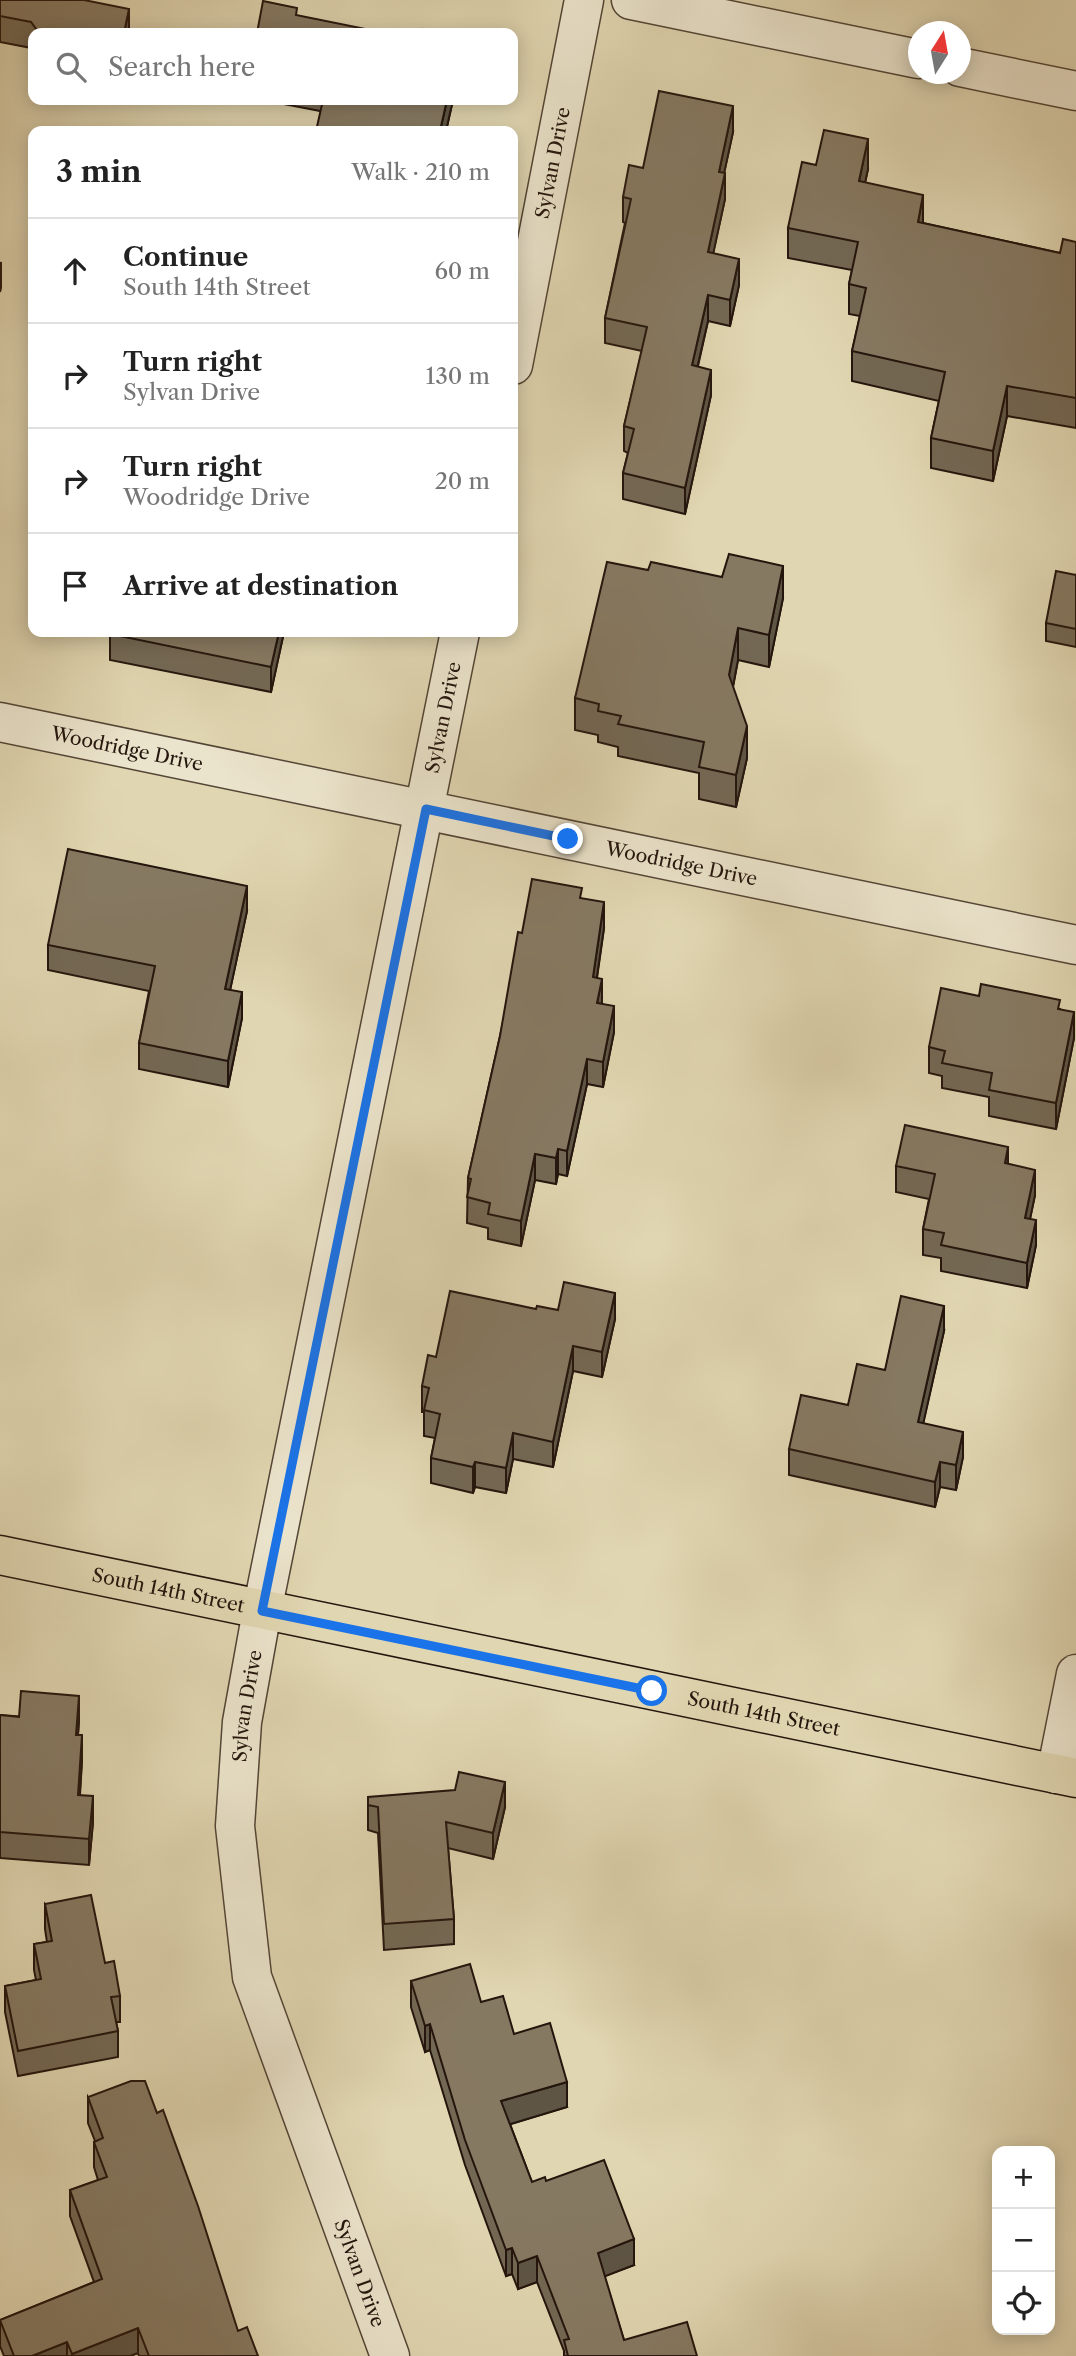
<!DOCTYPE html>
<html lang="en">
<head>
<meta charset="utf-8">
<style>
	body { margin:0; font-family:"Libre Caslon Text",serif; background:#f2f2f2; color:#222 }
	.controls { position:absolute; right:21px; bottom:21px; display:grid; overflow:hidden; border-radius:14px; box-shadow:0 4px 18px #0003 }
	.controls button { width:63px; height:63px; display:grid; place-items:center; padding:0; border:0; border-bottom:2px solid #e0e0e0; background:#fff; color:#222; font:35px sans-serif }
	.compass { position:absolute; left:908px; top:21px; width:63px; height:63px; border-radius:50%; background:#fff; box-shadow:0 4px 18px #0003; rotate:11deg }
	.stop { position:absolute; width:21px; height:21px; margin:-16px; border:5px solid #1a73e8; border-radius:50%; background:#fff }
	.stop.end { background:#1a73e8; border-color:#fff; box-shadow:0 2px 7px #0008 }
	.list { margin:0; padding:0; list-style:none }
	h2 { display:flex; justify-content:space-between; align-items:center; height:91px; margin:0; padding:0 28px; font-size:30px }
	h2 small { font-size:23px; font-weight:400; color:#767676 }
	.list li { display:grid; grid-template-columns:46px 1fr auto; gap:21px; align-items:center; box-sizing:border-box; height:105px; padding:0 28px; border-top:2px solid #e0e0e0 }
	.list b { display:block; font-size:26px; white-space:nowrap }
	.list p { margin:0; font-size:23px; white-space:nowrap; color:#767676 }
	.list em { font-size:23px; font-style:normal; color:#767676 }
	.icon { flex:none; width:38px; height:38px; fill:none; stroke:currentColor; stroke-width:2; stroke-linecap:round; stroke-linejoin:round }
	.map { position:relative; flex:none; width:1076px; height:2356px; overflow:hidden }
	.search { position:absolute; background:#fff; box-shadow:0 4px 18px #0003; left:28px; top:28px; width:490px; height:77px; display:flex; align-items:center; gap:18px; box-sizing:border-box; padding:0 24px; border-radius:14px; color:#767676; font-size:26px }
	.panel { position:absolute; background:#fff; box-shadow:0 4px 18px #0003; left:28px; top:126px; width:490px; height:511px; border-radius:14px }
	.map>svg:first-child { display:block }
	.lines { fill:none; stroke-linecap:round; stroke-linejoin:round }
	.minor-casing { stroke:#534536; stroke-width:41 }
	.major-casing { stroke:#24150d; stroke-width:41 }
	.minor { stroke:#ebe4cc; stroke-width:38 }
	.major { stroke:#e0d6b1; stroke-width:38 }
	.wall { fill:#736854; stroke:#24150d; stroke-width:2 }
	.shaded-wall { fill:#5e5545; stroke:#24150d; stroke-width:2 }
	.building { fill:#867962; stroke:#24150d; stroke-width:2 }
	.route { stroke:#1a73e8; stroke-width:9 }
	.labels { text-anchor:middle; stroke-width:5; stroke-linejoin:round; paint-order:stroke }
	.street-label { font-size:19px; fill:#24150d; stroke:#ebe4cc }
</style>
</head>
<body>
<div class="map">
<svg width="1076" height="2356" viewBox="0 0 1076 2356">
	<rect width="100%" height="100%" fill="#e0d6b1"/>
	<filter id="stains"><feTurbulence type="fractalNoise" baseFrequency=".00286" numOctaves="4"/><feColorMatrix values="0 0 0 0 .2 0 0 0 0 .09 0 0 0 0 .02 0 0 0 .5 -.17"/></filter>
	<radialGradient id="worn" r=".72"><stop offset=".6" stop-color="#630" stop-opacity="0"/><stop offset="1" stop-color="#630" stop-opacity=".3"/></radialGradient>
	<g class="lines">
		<g class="minor-casing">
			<g id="minor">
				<path d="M631 0 918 59"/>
				<path d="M960 67 1076 91"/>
				<path id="s1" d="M513 365 584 0"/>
				<path id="s2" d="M0 722 1076 945"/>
				<path d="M1056 1774 1076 1674"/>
				<path id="s3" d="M390 2356 252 1977 235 1826 242 1722 262 1611 460 632"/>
			</g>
		</g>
		<g class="major-casing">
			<g id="major">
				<path id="s4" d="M0 1555 1076 1778"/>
			</g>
		</g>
		<use href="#minor" class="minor"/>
		<use href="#major" class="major"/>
	</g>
	<g class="wall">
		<path d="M0 0 129 33H33V51L31 48 0 42Z"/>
		<path d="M263 100H453L446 131 320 111Z"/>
		<path d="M733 132 724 173 725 199 713 253 739 285 730 326 708 321 698 366 711 395 685 514 623 499V473L628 453 624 451V426L642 351 605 343V318L625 223 623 222V197L643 168Z"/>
		<path d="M816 165 868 169 865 183 923 223 1060 253 1076 242V428L1007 416 993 481 931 468V438L939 401 852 381V351L860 316 849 314V284L852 270 788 258V228Z"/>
		<path d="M648 570 783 598 769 667 738 660 733 687 747 758 736 807 699 799V773L618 756V747L598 742V735L575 730V698Z"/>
		<path d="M1076 575V647L1046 641V623Z"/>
		<path d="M284 632 271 692 110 660V634Z"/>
		<path d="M247 911 230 990 242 1018 228 1087 139 1069V1043L149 991 48 970V945Z"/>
		<path d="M604 928 597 978 602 1004 614 1032 603 1087 587 1084 567 1176 558 1174 556 1184 535 1180 521 1246 488 1239V1228L467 1223 468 1178 500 1036 522 933Z"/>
		<path d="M979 996 1060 1009 1074 1038 1056 1129 989 1116V1097L942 1088V1076L929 1073V1047Z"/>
		<path d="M1008 1164 1035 1195 1030 1219 1036 1245 1027 1288 941 1271V1258L923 1255V1229L929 1199 896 1192V1166Z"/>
		<path d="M536 1309 558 1310 615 1319 602 1377 573 1371 553 1467 513 1459 506 1493 475 1487 473 1493 431 1483V1458L435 1438 424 1436V1412H422V1386Z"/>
		<path d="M944 1331 923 1423 963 1457 956 1490 940 1487 935 1507 789 1475V1449L848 1405 885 1370Z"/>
		<path d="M0 1715 79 1721 78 1735 82 1760 80 1795 93 1822 89 1865 0 1858Z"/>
		<path d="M368 1805 505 1807 493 1859 448 1848 454 1919V1944L384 1950 378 1833 368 1830Z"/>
		<path d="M45 1904 105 1963 120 1996V2022H116L118 2031V2057L18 2076 5 2012V1986L36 1980 34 1970V1944L47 1942 45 1929Z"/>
		<path d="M411 1981 481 2002 514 2034 567 2107 510 2124 532 2182 546 2181 634 2265 604 2276 624 2340 697 2356H564V2351L537 2282 518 2289 512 2274 506 2276 465 2165 430 2050 425 2052 411 2007Z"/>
		<path d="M88 2097 238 2331 258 2356H139L138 2353 130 2356H4L0 2346V2320L94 2282 70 2216V2190L98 2180 94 2167V2142L95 2141 88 2123Z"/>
	</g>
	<g class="shaded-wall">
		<path d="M129 9V33H124Z"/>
		<path d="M447 100H453L446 131H440Z"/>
		<path d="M733 106V132L719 197V172Z"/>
		<path d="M868 139V169L859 211V181Z"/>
		<path d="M725 173V199L708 278V252Z"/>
		<path d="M923 195V225L918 222Z"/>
		<path d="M739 259V285L730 326V300Z"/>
		<path d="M1 262V288L0 292V267Z"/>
		<path d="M708 295V321L692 390V365Z"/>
		<path d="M711 370V395L685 514V488Z"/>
		<path d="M1007 386V416L993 481V451Z"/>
		<path d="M783 566V598L769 667V635Z"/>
		<path d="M738 628V660L729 707V675Z"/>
		<path d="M279 632H284L271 692V667Z"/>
		<path d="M747 726V758L736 807V775Z"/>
		<path d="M247 886V911L225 1014V989Z"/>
		<path d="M604 902V928L593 1003V977Z"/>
		<path d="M602 979V1004L597 1003Z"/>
		<path d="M242 992V1018L228 1087V1061Z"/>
		<path d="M614 1006V1032L603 1087V1062Z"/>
		<path d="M1074 1012V1038L1056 1129V1103Z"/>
		<path d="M587 1059V1084L567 1176V1151Z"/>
		<path d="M1008 1147V1172L1005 1163Z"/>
		<path d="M558 1149V1174L556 1184V1158Z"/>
		<path d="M535 1154V1180L521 1246V1221Z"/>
		<path d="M1035 1170V1195L1025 1243V1218Z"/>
		<path d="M1036 1220V1245L1027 1288V1263Z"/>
		<path d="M615 1293V1319L602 1377V1352Z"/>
		<path d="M944 1306V1331L918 1447V1422Z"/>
		<path d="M573 1346V1371L553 1467V1442Z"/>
		<path d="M963 1432V1457L956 1490V1465Z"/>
		<path d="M513 1433V1459L506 1493V1468Z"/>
		<path d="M475 1462V1487L473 1493V1467Z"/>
		<path d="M940 1462V1487L935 1507V1482Z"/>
		<path d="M79 1696V1721L76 1760V1735Z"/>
		<path d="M82 1735V1760L78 1821V1795Z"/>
		<path d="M505 1782V1807L493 1859V1833Z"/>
		<path d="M93 1796V1822L89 1865V1839Z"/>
		<path d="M430 2024V2050L425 2052V2026Z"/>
		<path d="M567 2082V2107L501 2127V2101Z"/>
		<path d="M634 2239V2265L598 2279V2253Z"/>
		<path d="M512 2248V2274L506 2276V2250Z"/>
		<path d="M537 2256V2282L518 2289V2263Z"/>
		<path d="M138 2328V2353L130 2356H72V2354Z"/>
		<path d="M67 2342V2356H32Z"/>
	</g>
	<g class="building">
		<path d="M0 0H84L129 9 124 33H39L31 22 0 16Z"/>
		<path d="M263 1 297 8 296 15 385 33H257Z"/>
		<path d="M423 29 443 33H422Z"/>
		<path d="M659 91 733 106 719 172 725 173 708 252 739 259 730 300 708 295 692 365 711 370 685 488 623 473 634 429 624 426 647 327 605 318 631 199 623 197 629 165 643 168Z"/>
		<path d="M323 100H447L440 131H316Z"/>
		<path d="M824 130 868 139 859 181 923 195 918 222 1060 253 1063 239 1076 242V398L1007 386 993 451 931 438 945 372 852 351 866 288 849 284 858 242 788 228 802 162 816 165Z"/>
		<path d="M729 554 783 566 769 635 738 628 729 675 747 726 736 775 699 767 704 742 618 724 621 716 598 711 599 704 575 698 607 562 648 570 651 562 722 577Z"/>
		<path d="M1056 571 1076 575V629L1046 623Z"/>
		<path d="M110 632H279L271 667 110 634Z"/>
		<path d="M68 849 247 886 225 989 242 992 228 1061 139 1043 155 966 48 945Z"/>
		<path d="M532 879 582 888 580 898 604 902 593 977 602 979 597 1003 614 1006 603 1062 587 1059 567 1151 558 1149 556 1158 535 1154 521 1221 488 1214 490 1203 467 1197 471 1179 468 1178 500 1036 518 932 522 933Z"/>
		<path d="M981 984 1060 1000 1058 1009 1074 1012 1056 1103 989 1090 992 1073 942 1063 945 1051 929 1047 941 988 979 996Z"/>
		<path d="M905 1125 1008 1147 1005 1163 1035 1170 1025 1218 1036 1220 1027 1263 941 1245 944 1233 923 1229 935 1174 896 1166Z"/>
		<path d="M564 1282 615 1293 602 1352 573 1346 553 1442 513 1433 506 1468 475 1462 473 1467 431 1458 440 1414 424 1410 429 1388 422 1386 428 1355 436 1357 450 1291 536 1309 537 1306 558 1310Z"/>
		<path d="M901 1296 944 1306 918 1422 963 1432 956 1465 940 1462 935 1482 789 1449 801 1395 848 1405 857 1364 885 1370Z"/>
		<path d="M21 1691 79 1696 76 1735H82L78 1795 93 1796 89 1839 0 1832V1715L19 1717Z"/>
		<path d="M459 1772 505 1782 493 1833 446 1822 454 1919 384 1924 378 1807 368 1805V1797L455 1790Z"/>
		<path d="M91 1895 105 1963 114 1961 120 1996 111 1997 118 2031 18 2051 5 1986 41 1979 34 1944 52 1941 45 1904Z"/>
		<path d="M470 1964 481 2002 503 1996 514 2034 550 2023 567 2082 501 2101 532 2182 545 2177 546 2181 604 2160 634 2239 598 2253 624 2340 687 2322 697 2356H568L564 2340 569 2339 537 2256 518 2263 512 2248 506 2250 465 2140 430 2024 425 2026 411 1981Z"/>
		<path d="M131 2081H145L157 2113 163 2110 198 2206 238 2331 247 2327 258 2356H149L138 2328 72 2354 67 2342 32 2356H14L0 2320 102 2279 70 2190 107 2177 94 2142 103 2138 88 2097Z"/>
	</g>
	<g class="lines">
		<path class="route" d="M568 839 426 809 262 1611 652 1691"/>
	</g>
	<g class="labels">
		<g class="street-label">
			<text dy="7" stroke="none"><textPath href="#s1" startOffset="206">Sylvan Drive</textPath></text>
			<text dy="7" stroke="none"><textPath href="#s3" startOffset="1684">Sylvan Drive</textPath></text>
			<text dy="7" stroke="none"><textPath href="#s2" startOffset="130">Woodridge Drive</textPath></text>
			<text dy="7" stroke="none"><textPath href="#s2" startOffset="696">Woodridge Drive</textPath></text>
			<text dy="7" stroke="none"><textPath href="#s4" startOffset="172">South 14th Street</textPath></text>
			<text dy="7" stroke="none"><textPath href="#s3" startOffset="676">Sylvan Drive</textPath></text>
			<text dy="7" stroke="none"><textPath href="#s4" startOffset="780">South 14th Street</textPath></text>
			<text transform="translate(360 2273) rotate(70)" y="7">Sylvan Drive</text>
		</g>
	</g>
	<rect width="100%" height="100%" filter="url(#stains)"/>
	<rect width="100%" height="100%" fill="url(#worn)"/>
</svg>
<div class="controls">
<button>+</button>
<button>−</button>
<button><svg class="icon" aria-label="locate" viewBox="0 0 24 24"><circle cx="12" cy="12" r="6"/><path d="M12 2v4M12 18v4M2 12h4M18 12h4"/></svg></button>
</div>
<svg class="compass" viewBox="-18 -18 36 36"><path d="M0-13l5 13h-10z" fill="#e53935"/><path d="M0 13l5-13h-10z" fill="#767676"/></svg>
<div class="stop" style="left:652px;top:1691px"></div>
<div class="stop end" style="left:568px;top:839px"></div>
<div class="search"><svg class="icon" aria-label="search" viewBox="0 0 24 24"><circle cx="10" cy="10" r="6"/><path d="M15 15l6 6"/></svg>Search here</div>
<section class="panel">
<h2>3 min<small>Walk · 210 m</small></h2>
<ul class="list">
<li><svg class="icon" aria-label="ahead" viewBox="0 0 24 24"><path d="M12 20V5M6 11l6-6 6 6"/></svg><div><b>Continue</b><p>South 14th Street</p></div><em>60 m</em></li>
<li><svg class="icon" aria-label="right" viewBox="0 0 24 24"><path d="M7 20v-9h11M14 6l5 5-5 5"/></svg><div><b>Turn right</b><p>Sylvan Drive</p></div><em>130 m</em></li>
<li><svg class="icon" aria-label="right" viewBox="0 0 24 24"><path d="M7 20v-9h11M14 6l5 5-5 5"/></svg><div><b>Turn right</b><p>Woodridge Drive</p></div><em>20 m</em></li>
<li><svg class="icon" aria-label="arrive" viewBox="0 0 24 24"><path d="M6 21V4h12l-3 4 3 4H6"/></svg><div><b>Arrive at destination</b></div></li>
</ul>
</section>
</div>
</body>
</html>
